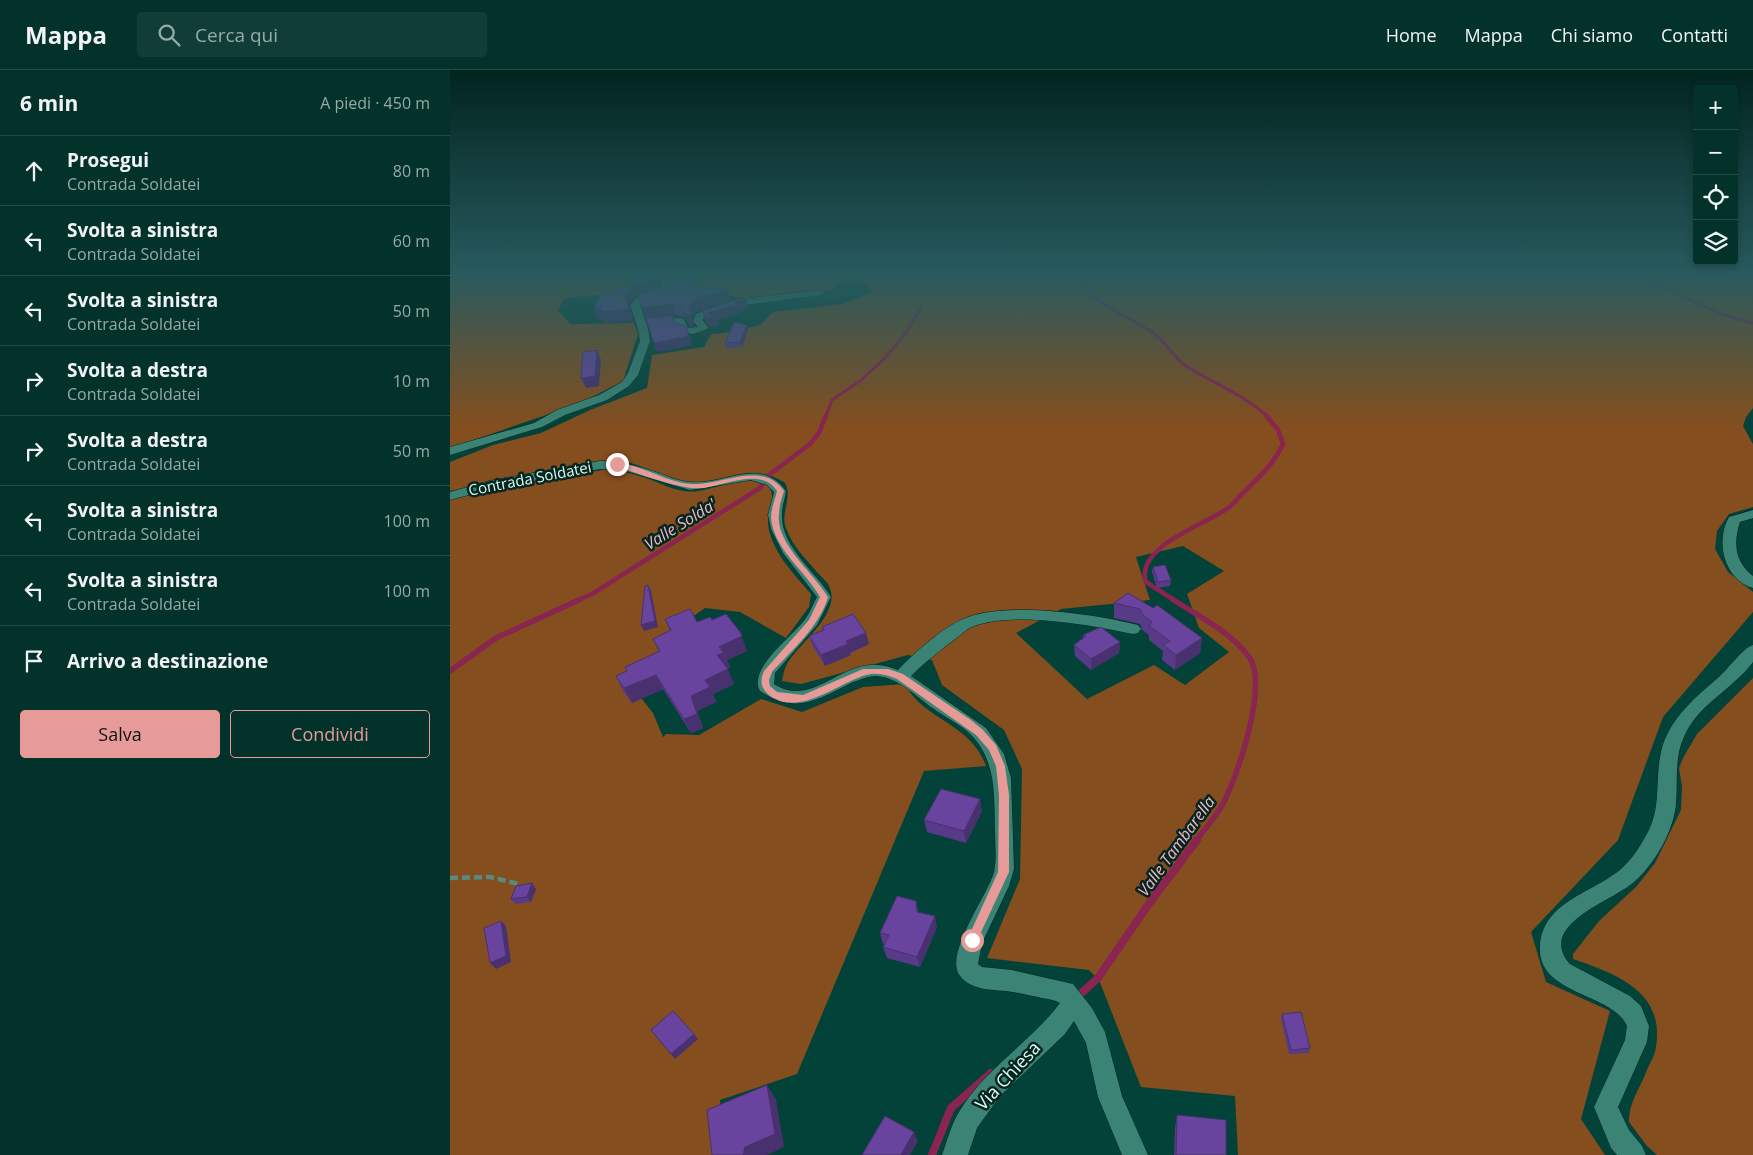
<!DOCTYPE html>
<html lang="it">
<head>
<meta charset="utf-8">
<style>
	body { margin:0; font-family:"Open Sans",sans-serif; background:#103e36; color:#f1f3f6 }
	.controls { position:absolute; right:15px; top:15px; display:grid; overflow:hidden; border-radius:5px; box-shadow:0 2px 8px #0003 }
	.controls button { width:45px; height:45px; display:grid; place-items:center; padding:0; border:0; border-bottom:1px solid #234d47; background:#02322a; color:#f1f3f6; font:25px sans-serif }
	.stop { position:absolute; width:15px; height:15px; margin:-11px; border:4px solid #e69b98; border-radius:50%; background:#fff }
	.stop.end { background:#e69b98; border-color:#fff; box-shadow:0 1px 5px #0008 }
	.list { margin:0; padding:0; list-style:none }
	h2 { display:flex; justify-content:space-between; align-items:center; height:65px; margin:0; padding:0 20px; font-size:21px }
	h2 small { font-size:16px; font-weight:400; color:#96aaa8 }
	.list li { display:grid; grid-template-columns:32px 1fr auto; gap:15px; align-items:center; box-sizing:border-box; height:70px; padding:0 20px; border-top:1px solid #234d47 }
	.list b { display:block; font-size:19px; white-space:nowrap }
	.list p { margin:0; font-size:16px; white-space:nowrap; color:#96aaa8 }
	.list em { font-size:16px; font-style:normal; color:#96aaa8 }
	.actions { display:flex; gap:10px; padding:15px 20px }
	.actions a { flex:1; padding:11px 0; border:1px solid #e69b98; border-radius:5px; text-align:center; font-size:18px; color:#e69b98 }
	.actions .main { background:#e69b98; color:#111 }
	.icon { flex:none; width:28px; height:28px; fill:none; stroke:currentColor; stroke-width:2; stroke-linecap:round; stroke-linejoin:round }
	.map { position:relative; flex:none; width:1303px; height:1085px; overflow:hidden }
	header { display:flex; align-items:center; gap:30px; box-sizing:border-box; height:70px; padding:0 25px; background:#02322a; border-bottom:1px solid #234d47 }
	header strong { font-size:24px }
	nav { display:flex; gap:28px; margin-inline-start:auto; font-size:18px }
	.search { width:350px; height:45px; background:#103e36; display:flex; align-items:center; gap:12px; box-sizing:border-box; padding:0 18px; border-radius:5px; color:#96aaa8; font-size:19px }
	main { display:flex }
	aside { flex:1; background:#02322a }
	.map>svg:first-child { display:block }
	.green { fill:#844e1e; fill-rule:evenodd }
	.lines { fill:none; stroke-linecap:round; stroke-linejoin:round }
	.stream-far3 { stroke:#8a2450; stroke-width:3 }
	.stream-far2 { stroke:#8a2450; stroke-width:4.5 }
	.stream-far1 { stroke:#8a2450; stroke-width:5.5 }
	.stream { stroke:#8a2450; stroke-width:8 }
	.minor-casing { stroke:#00261f; stroke-width:1 }
	.path-far1 { stroke:#568b81; stroke-width:2; stroke-dasharray:3 2; stroke-linecap:butt }
	.path { stroke:#568b81; stroke-width:4.5; stroke-dasharray:8 4; stroke-linecap:butt }
	.minor { fill:#3b8375; fill-rule:evenodd }
	.wall { fill:#593a89 }
	.shaded-wall { fill:#49306f }
	.building { fill:#68449f; stroke:#49306f }
	.route { fill:#e69b98 }
	.labels { text-anchor:middle; stroke-width:5; stroke-linejoin:round; paint-order:stroke }
	.street-label { font-size:15px; fill:#dafdf4; stroke:#06251f }
	.water-label { font-size:16px; font-style:italic; fill:#f2b9ca; stroke:#06251f }
	.near-street-label { font-size:18px; fill:#dafdf4; stroke:#06251f }
</style>
</head>
<body>
<header>
<strong>Mappa</strong>
<div class="search"><svg class="icon" aria-label="search" viewBox="0 0 24 24"><circle cx="10" cy="10" r="6"/><path d="M15 15l6 6"/></svg>Cerca qui</div>
<nav><a>Home</a><a>Mappa</a><a>Chi siamo</a><a>Contatti</a></nav>
</header>
<main>
<aside>
<h2>6 min<small>A piedi · 450 m</small></h2>
<ul class="list">
<li><svg class="icon" aria-label="ahead" viewBox="0 0 24 24"><path d="M12 20V5M6 11l6-6 6 6"/></svg><div><b>Prosegui</b><p>Contrada Soldatei</p></div><em>80 m</em></li>
<li><svg class="icon" aria-label="left" viewBox="0 0 24 24"><path d="M17 20v-9H6M10 6l-5 5 5 5"/></svg><div><b>Svolta a sinistra</b><p>Contrada Soldatei</p></div><em>60 m</em></li>
<li><svg class="icon" aria-label="left" viewBox="0 0 24 24"><path d="M17 20v-9H6M10 6l-5 5 5 5"/></svg><div><b>Svolta a sinistra</b><p>Contrada Soldatei</p></div><em>50 m</em></li>
<li><svg class="icon" aria-label="right" viewBox="0 0 24 24"><path d="M7 20v-9h11M14 6l5 5-5 5"/></svg><div><b>Svolta a destra</b><p>Contrada Soldatei</p></div><em>10 m</em></li>
<li><svg class="icon" aria-label="right" viewBox="0 0 24 24"><path d="M7 20v-9h11M14 6l5 5-5 5"/></svg><div><b>Svolta a destra</b><p>Contrada Soldatei</p></div><em>50 m</em></li>
<li><svg class="icon" aria-label="left" viewBox="0 0 24 24"><path d="M17 20v-9H6M10 6l-5 5 5 5"/></svg><div><b>Svolta a sinistra</b><p>Contrada Soldatei</p></div><em>100 m</em></li>
<li><svg class="icon" aria-label="left" viewBox="0 0 24 24"><path d="M17 20v-9H6M10 6l-5 5 5 5"/></svg><div><b>Svolta a sinistra</b><p>Contrada Soldatei</p></div><em>100 m</em></li>
<li><svg class="icon" aria-label="arrive" viewBox="0 0 24 24"><path d="M6 21V4h12l-3 4 3 4H6"/></svg><div><b>Arrivo a destinazione</b></div></li>
</ul>
<div class="actions"><a class="main">Salva</a><a>Condividi</a></div>
</aside>
<div class="map">
<svg width="1303" height="1085" viewBox="0 0 1303 1085">
	<rect width="100%" height="100%" fill="#034238"/>
	<g class="green">
		<path d="M0 204H185L179 216 160 224 115 228 108 240 120 254 184 253 188 264 173 311 128 334 0 378Z"/>
		<path d="M228 204H1303V338L1296 347 1293 356 1303 374V437L1279 444 1267 461 1265 479 1278 502 1303 522V542L1213 647 1168 770 1081 862 1096 912 1160 941 1131 1049 1155 1085H788L785 1026 691 1017 649 910 639 900 537 888 570 809 572 699 554 660 492 615 482 590 458 585 351 614 332 611C333 606 334 600 336 596 346 575 393 544 379 516 376 510 370 506 366 501 354 487 342 475 336 458 330 443 343 428 335 413 304 391 279 413 247 414 225 415 201 399 181 393 168 390 155 392 142 393L0 421V392L43 375 91 363 140 340 197 318 202 285 254 277 261 264 275 263 310 255 323 242 392 234 422 222 413 211 395 210 379 221 321 228 294 229 276 224H252L251 215 230 214ZM733 476 774 501 737 524 749 558 779 582 735 615 704 595 637 629 566 563 611 539 700 530 686 487Z"/>
		<path d="M159 399C171 401 184 404 196 408 212 414 230 424 248 421 264 419 310 400 320 419 326 429 317 442 318 453 320 480 344 504 361 524L359 537 336 568 290 542 255 538 222 561V579L176 609 203 643 213 667 216 664 249 665 311 629 352 642 413 617 455 614C473 650 521 653 536 696L474 701 347 1004 270 1030 275 1085H0V429L73 413Z"/>
		<path d="M1303 608V1085H1207L1197 1076 1179 1052C1178 1036 1189 1019 1195 1005 1198 996 1205 986 1206 977 1215 921 1166 904 1123 889V884L1149 851 1186 817 1205 793 1231 740 1232 716 1229 698 1233 688 1247 664Z"/>
	</g>
	<g class="lines">
		<g class="stream-far3">
			<path d="M628 204C634 233 684 247 707 266 718 275 724 288 736 296 763 313 793 324 817 346"/>
			<path d="M1181 204 1272 244 1303 253"/>
			<path d="M0 209 10 204"/>
			<path d="M376 346 382 330 410 311 433 290 453 267 471 239"/>
		</g>
		<g class="stream-far2">
			<path d="M128 530 142 524 310 418 319 405 360 374 369 363 376 345"/>
			<path d="M724 530 696 512C684 477 757 454 778 438 783 435 786 430 789 427 806 410 823 396 833 374L828 360 816 345"/>
		</g>
		<g class="stream-far1">
			<path d="M722 529C748 546 780 561 799 587 819 614 787 710 771 737 764 749 754 760 746 771"/>
			<path d="M0 601 46 568 131 529"/>
		</g>
		<g class="stream">
			<path d="M626 928 648 908 698 835 747 770"/>
			<path d="M482 1085 501 1038 541 1003"/>
		</g>
		<g class="minor-casing">
			<g id="minor">
				<path d="M212 204H220V223C211 231 198 227 190 235L198 259 200 271 188 305 179 316 157 330 115 345 92 357 0 385V377L84 353 107 340 149 325 172 312 178 303 190 271 188 259 180 235 188 227 211 222Z"/>
				<path d="M370 220 375 223 373 225 293 235 253 248V251L258 257 257 259 243 264 231 262 227 254 204 255 199 252 204 249 231 248 234 249 238 258 248 257 243 251 246 244 292 229Z"/>
				<path d="M150 391C170 391 188 396 206 402 217 406 228 411 240 412 273 416 310 385 336 421 335 429 332 436 332 444 330 476 366 502 381 527L367 555 325 603 324 614C360 637 385 597 421 595 430 594 439 597 448 600 463 584 491 559 511 550 550 530 647 544 688 555L691 559 688 563 683 564C641 555 565 541 524 556 518 558 513 563 508 567 492 579 476 591 461 606L536 658 554 684 561 708 564 799 559 816 532 873 528 894 532 897 562 900 623 914 642 938 655 962 672 1026 698 1085H672L648 1027 636 973 624 951 615 964 550 1026 527 1058 518 1085H492C497 1071 501 1055 509 1042 534 999 580 973 610 933 605 930 598 929 592 928 582 926 573 924 563 922 545 919 523 922 510 906 493 885 538 825 544 802 547 788 545 774 545 760 544 725 547 688 518 662 508 653 495 647 484 639 466 627 449 607 426 606 417 606 409 610 401 613 366 630 347 645 310 621 297 598 344 566 356 548 360 542 363 534 367 527L333 483 321 459 318 445 324 422 317 415 301 410 240 420 176 401 150 399 41 419 0 430V422L39 411Z"/>
				<path d="M1303 440V448L1290 452C1283 473 1285 492 1303 506V518C1274 510 1265 471 1279 447Z"/>
				<path d="M1303 575V592C1283 619 1247 635 1234 667 1224 688 1228 711 1226 734 1224 757 1210 784 1194 802 1188 809 1180 816 1171 821 1148 836 1089 859 1120 894L1180 926 1191 936 1199 956 1197 972 1168 1037 1179 1060 1192 1076 1196 1085H1167L1161 1078 1144 1037 1175 970 1177 956C1163 923 1086 925 1090 876 1093 831 1143 823 1171 799 1181 790 1188 780 1194 769 1213 739 1204 714 1211 682 1219 648 1246 627 1270 606 1279 598 1293 578 1303 575Z"/>
			</g>
		</g>
		<path class="path-far1" d="M380 219 389 213V204"/>
		<path class="path" d="M0 808 40 807 69 814"/>
		<use href="#minor" class="minor"/>
	</g>
	<g class="wall">
		<path d="M182 204H210L209 218 218 214 226 204 227 207 241 206 244 215 281 231 245 242 242 249 244 256H240L236 248 226 245 222 246 226 253 236 256 242 275 207 282 188 225 179 234 183 251 154 253 153 250H148L180 215V213Z"/>
		<path d="M296 229 298 238 288 241 289 243 267 250 269 255 260 257 255 249 252 241Z"/>
		<path d="M298 259 292 277 276 278 275 273Z"/>
		<path d="M703 497 721 510 720 516 707 518 702 502Z"/>
		<path d="M678 523 752 568 750 583 725 600 712 590 713 581 699 570V565L692 560 690 554 664 548V533Z"/>
		<path d="M215 549 247 552 262 550 297 581 277 590 280 597 277 598 284 614 263 624 266 632 247 641 253 658 241 663 213 619 182 633 173 621 166 606 177 601 209 582 203 569 220 561Z"/>
		<path d="M372 557 419 574 400 583 401 585 375 596 363 577 359 566 373 560Z"/>
		<path d="M633 565 670 572 669 583 641 600 625 586 624 575 633 568Z"/>
		<path d="M532 741 516 773 477 762 474 750Z"/>
		<path d="M82 813 86 819 81 832 66 834 61 829Z"/>
		<path d="M469 842 487 857 470 897 437 888 433 877 435 874H433L430 863Z"/>
		<path d="M832 944 860 978 858 983 839 984 831 949Z"/>
		<path d="M727 1045 776 1085H724L725 1058Z"/>
	</g>
	<g class="shaded-wall">
		<path d="M206 204H210L209 220 188 225 179 234 183 251 154 253 153 250H148L144 239 151 238 175 223 184 214Z"/>
		<path d="M241 206 244 216 236 213Z"/>
		<path d="M278 220 281 231 245 242 242 249 244 256H240L236 245 238 239 242 231Z"/>
		<path d="M296 229 298 238 288 241 289 243 267 250 269 255 260 257 257 248V243L284 233Z"/>
		<path d="M223 234 226 245 196 249 192 238Z"/>
		<path d="M297 255 298 259 292 277 290 272Z"/>
		<path d="M236 256 242 275 207 282 204 273Z"/>
		<path d="M147 280 151 290 149 316 136 318 131 308Z"/>
		<path d="M198 515 201 521 208 557 194 561 191 555Z"/>
		<path d="M290 562 297 581 277 590 280 597 273 600 267 585 269 577Z"/>
		<path d="M416 563 419 574 400 583 401 585 375 596 371 585 396 571Z"/>
		<path d="M752 568 750 583 725 600 726 585Z"/>
		<path d="M670 572 669 583 641 600V589Z"/>
		<path d="M278 599 284 614 263 624 266 632 247 641 253 658 241 663 234 649 241 626 255 610Z"/>
		<path d="M206 605 213 619 182 633 174 618Z"/>
		<path d="M530 729 532 741 516 773 514 761Z"/>
		<path d="M82 813 86 819 81 832 77 827Z"/>
		<path d="M466 831 469 842H467Z"/>
		<path d="M485 846 487 857 470 897 467 887Z"/>
		<path d="M51 851 56 856 61 892 46 899 40 893Z"/>
		<path d="M244 964 248 969 225 989 221 984Z"/>
		<path d="M317 1015 326 1029 334 1077 317 1085H293Z"/>
		<path d="M464 1062 468 1071 460 1085H451Z"/>
	</g>
	<g class="building">
		<path d="M182 204H206V210L184 214 175 223 179 239 150 242 151 238 144 239 150 226 182 214 180 213Z"/>
		<path d="M218 204H226V207L241 206 236 213 260 219 268 216 278 220 242 231 238 239 241 244 236 245 232 237 223 234 192 238 188 224 211 218 218 214Z"/>
		<path d="M291 228 296 229 284 233 287 235 257 243 266 246 257 248 252 241Z"/>
		<path d="M222 246 226 253 236 256 239 266 204 273 196 248Z"/>
		<path d="M284 252 297 255 290 272 275 273Z"/>
		<path d="M147 280 145 306 131 308 133 282Z"/>
		<path d="M715 495 721 510 708 512 703 497Z"/>
		<path d="M198 515 205 551 191 555 195 516Z"/>
		<path d="M678 523 703 538 707 535 752 568 726 585 713 575 720 571 699 556 702 552 693 545 690 539 664 533Z"/>
		<path d="M240 539 247 552 260 547 262 550 276 544 290 562 292 566 269 577 274 583 267 585 278 599 255 610 260 617 241 626 247 644 234 649 206 605 174 618 166 606 177 601 175 597 210 581 203 569 221 560 215 549Z"/>
		<path d="M403 544 416 563 396 571 398 574 371 585 359 566 374 560 372 557Z"/>
		<path d="M651 557 670 572 641 589 624 575 636 566 633 565Z"/>
		<path d="M491 719 530 729 514 761 474 750Z"/>
		<path d="M82 813 77 827 61 829 66 816Z"/>
		<path d="M447 826 466 831 467 842 485 846 467 887 433 877 439 865 430 863Z"/>
		<path d="M51 851 56 886 40 893 34 858Z"/>
		<path d="M223 941 244 964 221 984 201 960Z"/>
		<path d="M851 942 860 978 841 980 832 944Z"/>
		<path d="M317 1015 325 1064 295 1077 293 1085H262L257 1040Z"/>
		<path d="M727 1045 776 1050V1085H726Z"/>
		<path d="M435 1046 464 1062 451 1085H412Z"/>
	</g>
	<linearGradient id="sky" x2="0" y2="1"><stop stop-color="#02241f"/><stop offset="0.57" stop-color="#285a5e"/><stop offset="1" stop-color="#285a5e" stop-opacity="0"/></linearGradient>
	<rect width="1303" height="356" fill="url(#sky)"/>
	<path class="route" d="M165 393C187 392 219 414 243 414 272 415 313 390 334 421 332 428 329 436 329 444 325 473 364 503 378 527 370 556 342 580 322 602L319 610 320 616 327 622 353 625 413 599H438L453 604 521 650 533 660 546 675 555 696 559 725V802L526 873 522 875 518 873 517 870 548 802 549 725 546 696 539 680 526 665 447 609C437 605 427 602 416 605 388 613 348 648 319 625 310 617 310 611 314 601L359 550 370 527C355 500 324 480 321 448 321 439 325 429 327 421 312 397 275 415 254 418 232 421 188 403 165 396Z"/>
	<g class="labels">
		<g class="street-label">
			<text transform="translate(80 409) rotate(-11)" y="5">Contrada Soldatei</text>
		</g>
		<g class="water-label">
			<text transform="translate(230 454) rotate(-32)" y="6">Valle Solda'</text>
			<text transform="translate(726 776) rotate(-54)" y="6">Valle Tambarella</text>
		</g>
		<g class="near-street-label">
			<text transform="translate(558 1006) rotate(-47)" y="6">Via Chiesa</text>
		</g>
	</g>
</svg>
<div class="controls">
<button>+</button>
<button>−</button>
<button><svg class="icon" aria-label="locate" viewBox="0 0 24 24"><circle cx="12" cy="12" r="6"/><path d="M12 2v4M12 18v4M2 12h4M18 12h4"/></svg></button>
<button><svg class="icon" aria-label="layers" viewBox="0 0 24 24"><path d="M12 4l9 5-9 5-9-5zM3 14l9 5 9-5"/></svg></button>
</div>
<div class="stop" style="left:522px;top:870px"></div>
<div class="stop end" style="left:167px;top:394px"></div>
</div>
</main>
</body>
</html>
